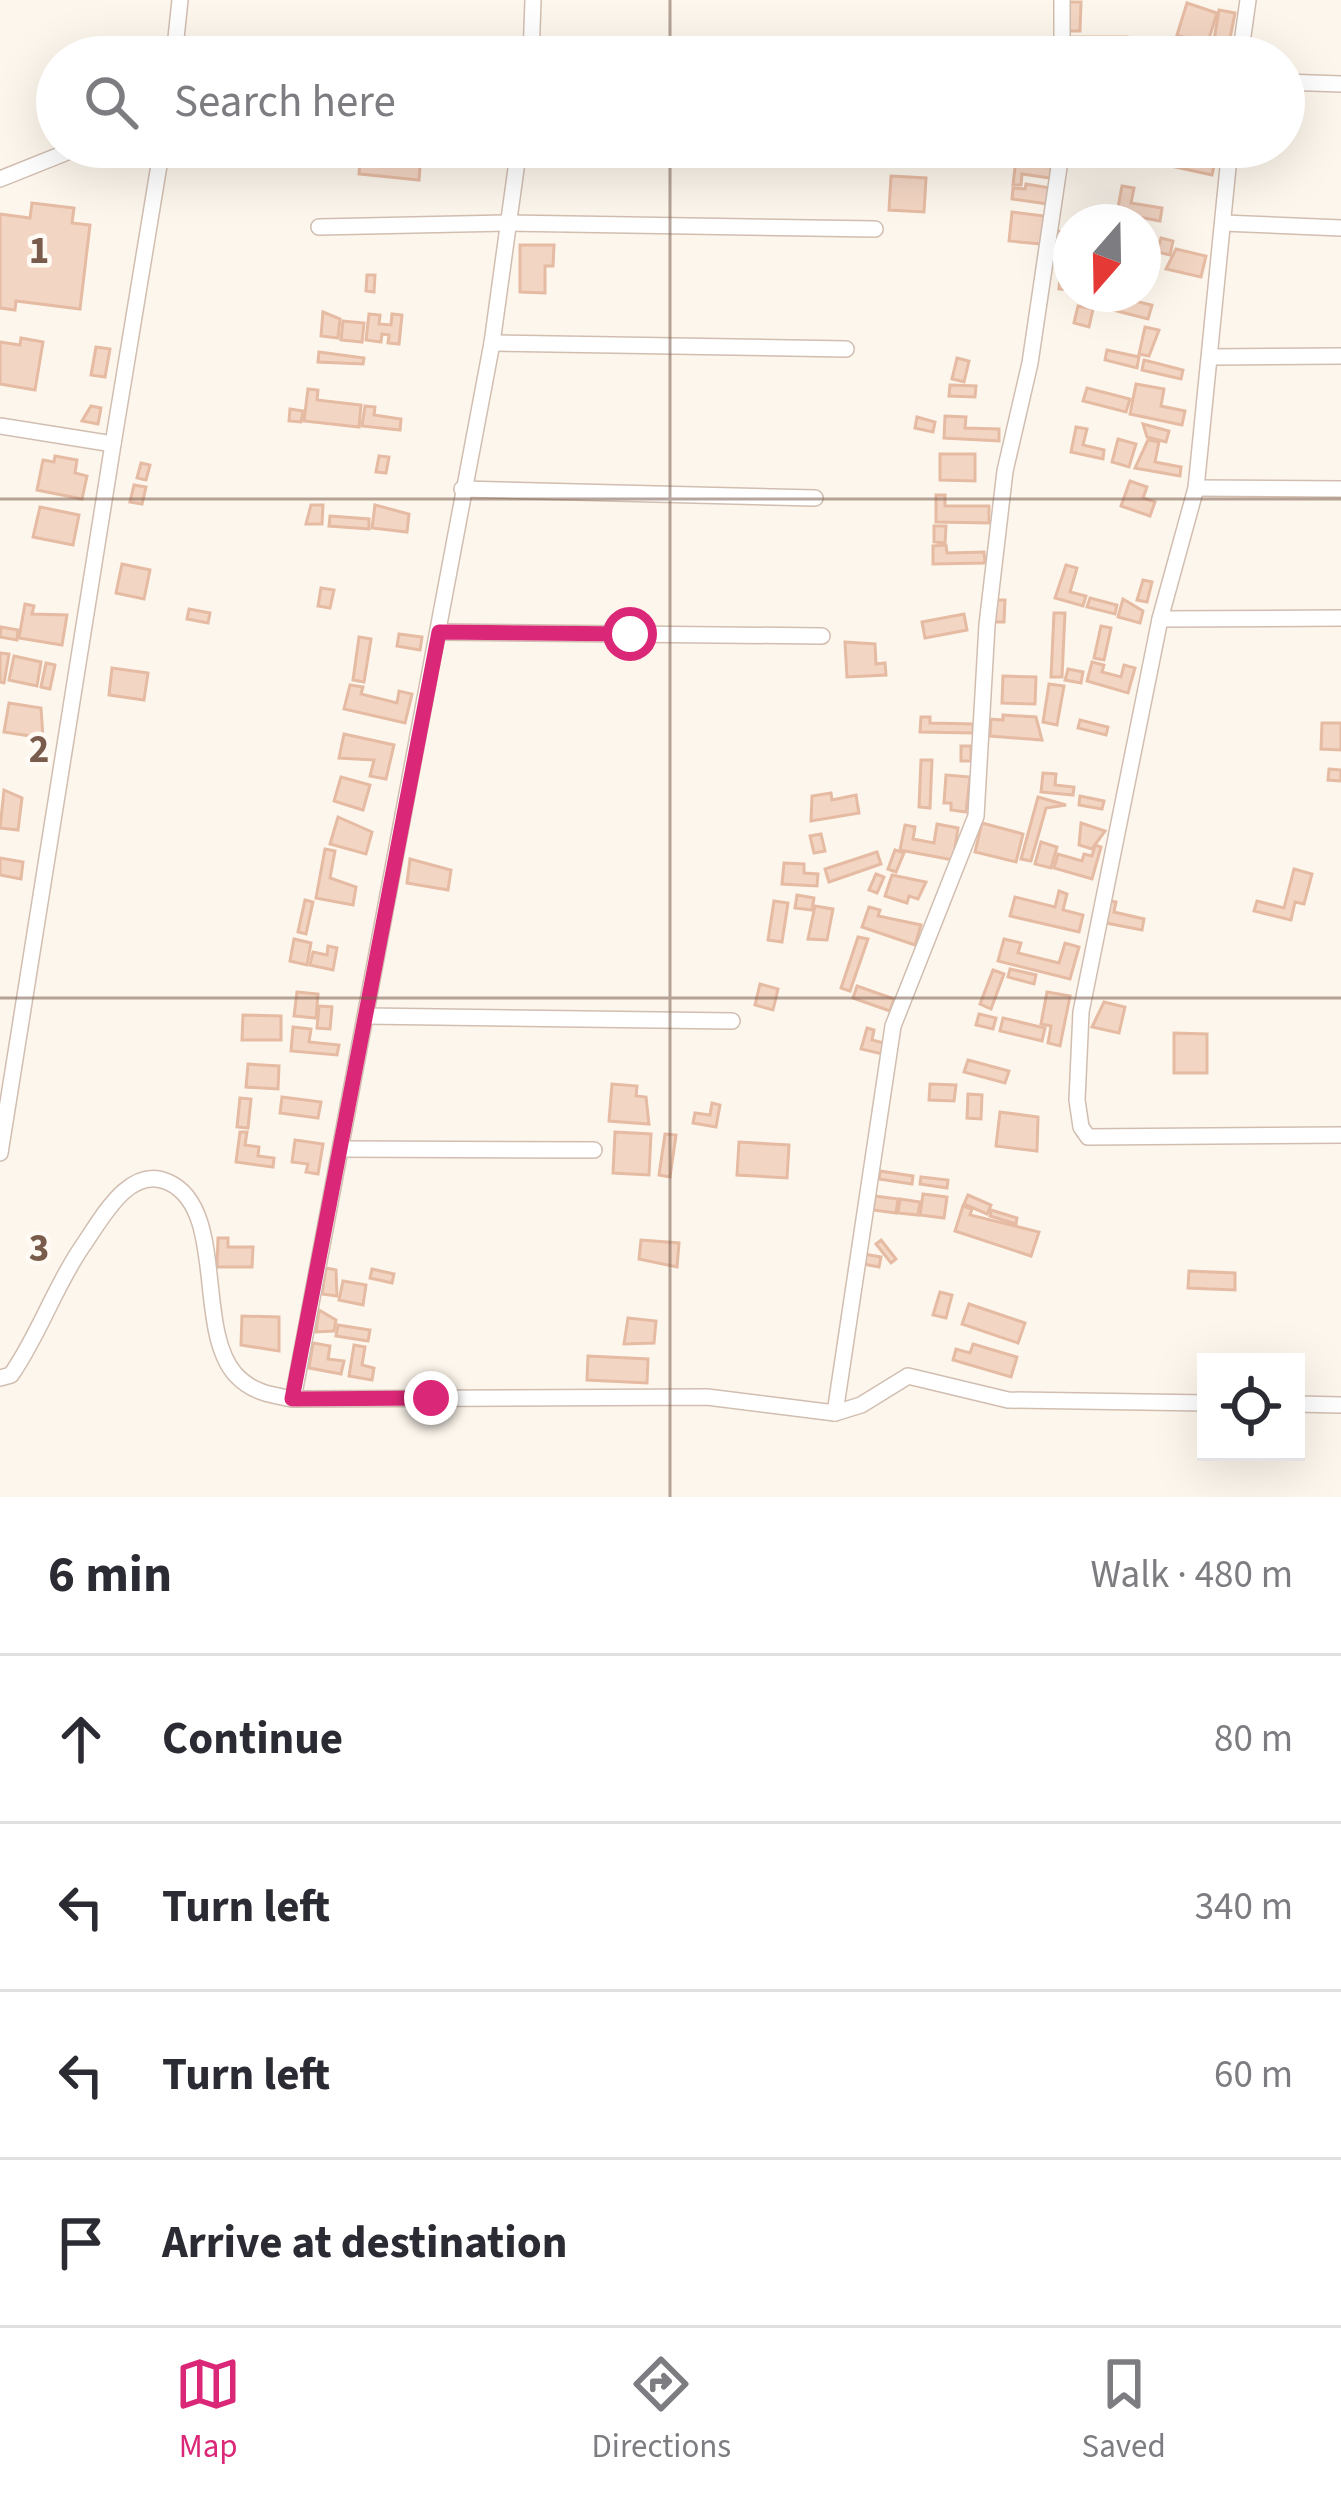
<!DOCTYPE html>
<html lang="en">
<head>
<meta charset="utf-8">
<style>
	body { margin:0; font-family:"Source Sans 3",sans-serif; background:#f2f2f3; color:#2b2b33 }
	.controls { position:absolute; right:36px; bottom:36px; display:grid; overflow:hidden; border-radius:0px; box-shadow:0 12px 48px #0002 }
	.controls button { width:108px; height:108px; display:grid; place-items:center; padding:0; border:0; border-bottom:3px solid #e1e1e2; background:#fff; color:#2b2b33; font:60px sans-serif }
	.compass { position:absolute; left:1053px; top:204px; width:108px; height:108px; border-radius:50%; background:#fff; box-shadow:0 12px 48px #0002; rotate:200deg }
	.stop { position:absolute; width:36px; height:36px; margin:-27px; border:9px solid #db2777; border-radius:50%; background:#fff }
	.stop.end { background:#db2777; border-color:#fff; box-shadow:0 3px 12px #0008 }
	.list { margin:0; padding:0; list-style:none }
	h2 { display:flex; justify-content:space-between; align-items:center; height:156px; margin:0; padding:0 48px; font-size:51px }
	h2 small { font-size:39px; font-weight:400; color:#7c7c81 }
	.list li { display:grid; grid-template-columns:78px 1fr auto; gap:36px; align-items:center; box-sizing:border-box; height:168px; padding:0 48px; border-top:3px solid #e1e1e2 }
	.list b { display:block; font-size:45px; white-space:nowrap }
	.list em { font-size:39px; font-style:normal; color:#7c7c81 }
	.icon { flex:none; width:66px; height:66px; fill:none; stroke:currentColor; stroke-width:2; stroke-linecap:round; stroke-linejoin:round }
	.map { position:relative; flex:none; width:1341px; height:1497px; overflow:hidden }
	.search { position:absolute; background:#fff; box-shadow:0 12px 48px #0002; left:36px; right:36px; top:36px; height:132px; display:flex; align-items:center; gap:30px; box-sizing:border-box; padding:0 42px; border-radius:66px; color:#7c7c81; font-size:45px }
	.sheet { height:828px; background:#fff }
	nav { display:flex; justify-content:space-around; align-items:center; box-sizing:border-box; height:168px; border-top:3px solid #e1e1e2; background:#fff; font-size:33px; color:#7c7c81 }
	nav a { display:grid; justify-items:center; gap:6px }
	nav .on { color:#db2777 }
	.map>svg:first-child { display:block }
	.building { fill:#f3d5c3; stroke:#e6bba3; stroke-width:3 }
	.lines { fill:none; stroke-linecap:round; stroke-linejoin:round }
	.street-casing { stroke:#d1beb0; stroke-width:18 }
	.street { stroke:#fff; stroke-width:15 }
	.route { stroke:#db2777; stroke-width:15 }
	.grid { fill:none; stroke:#7a5c4d; stroke-width:3; stroke-opacity:0.55 }
	.grid-label { font-size:39px; text-anchor:middle; font-weight:bold; fill:#7a5c4d; stroke:#fffaf3; stroke-width:9; stroke-linejoin:round; paint-order:stroke }
</style>
</head>
<body>
<div class="map">
<svg width="1341" height="1497" viewBox="0 0 1341 1497">
	<rect width="100%" height="100%" fill="#fdf6ec"/>
	<g class="building">
		<path d="M1068 2H1081L1080 31H1068Z"/>
		<path d="M1187 3 1217 13 1207 45 1177 35Z"/>
		<path d="M1219 10 1235 13 1228 49 1213 46Z"/>
		<rect x="1069" y="37" width="58" height="13"/>
		<path d="M1127 147 1169 155 1171 147H1182L1181 152 1206 157 1208 147H1218L1212 175 1125 156Z"/>
		<path d="M361 149 371 150 370 160 409 164 410 152 421 153 419 180 359 174Z"/>
		<path d="M1017 150 1052 160 1050 178 1022 174 1021 185H1013Z"/>
		<path d="M891 176 926 178 924 212 889 210Z"/>
		<path d="M1026 184 1050 188 1048 204 1012 199 1013 188 1025 189Z"/>
		<path d="M1122 186 1134 188 1131 203 1162 208 1160 221 1117 213Z"/>
		<path d="M32 203 74 208 72 223 90 225 80 309 16 301 15 310 0 308V214L30 218Z"/>
		<path d="M1012 212 1044 216 1042 244 1009 241Z"/>
		<path d="M1056 231 1071 233V250L1053 247Z"/>
		<path d="M1161 238 1173 241 1170 255 1157 252Z"/>
		<path d="M520 245H554L553 266H545V293L520 292Z"/>
		<path d="M1143 245 1152 247 1147 269 1143 268Z"/>
		<path d="M1176 249 1206 256 1201 277 1166 269Z"/>
		<path d="M367 275H375L374 292 366 291Z"/>
		<path d="M1060 276 1071 277V290L1059 289Z"/>
		<path d="M1105 294 1152 305 1148 319 1101 307Z"/>
		<path d="M1078 306 1093 309 1089 327 1074 323Z"/>
		<path d="M323 312 340 319 338 338 321 336Z"/>
		<path d="M369 314 380 315 379 324 391 325 392 314 402 315 399 344 388 343 389 335 382 334 381 342 366 340Z"/>
		<path d="M343 321 364 323 362 342 341 340Z"/>
		<path d="M1145 327 1159 330 1149 356 1139 354Z"/>
		<path d="M21 338 43 342 35 390 0 384V342L20 345Z"/>
		<path d="M96 347 110 349 105 377 91 375Z"/>
		<path d="M1107 350 1139 357 1137 368 1105 360Z"/>
		<path d="M319 352 364 358 363 364 318 362Z"/>
		<path d="M957 358 969 361 964 382 952 379Z"/>
		<path d="M1144 360 1183 370 1181 379 1142 370Z"/>
		<path d="M1136 384 1164 389 1161 406 1185 411 1182 425 1130 414Z"/>
		<path d="M950 385 976 386 975 397 949 396Z"/>
		<path d="M1087 388 1130 399 1126 412 1083 401Z"/>
		<path d="M308 389 318 390 317 400 361 405 359 427 304 421Z"/>
		<path d="M91 406 101 408 98 424 82 421Z"/>
		<path d="M365 406 375 407 374 415 401 419 400 430 362 426Z"/>
		<path d="M290 409 303 411 301 422 289 421Z"/>
		<path d="M945 416 966 417 965 428 999 429V441L944 438Z"/>
		<path d="M917 417 935 422 933 432 915 428Z"/>
		<path d="M1143 424 1169 431 1166 442 1147 437Z"/>
		<path d="M1076 427 1087 429 1083 445 1104 450 1103 459 1071 452Z"/>
		<path d="M1118 439 1136 444 1129 467 1112 462Z"/>
		<path d="M1148 440 1159 442 1155 462 1181 467 1180 476 1135 468Z"/>
		<path d="M940 454H975V481L940 480Z"/>
		<path d="M55 456 77 460 75 473 87 476 82 499 37 490 43 460 54 462Z"/>
		<path d="M379 456 389 457 386 473 376 472Z"/>
		<path d="M141 463 150 465 146 480 137 478Z"/>
		<path d="M1130 481 1147 487 1143 498 1155 502 1150 516 1121 506Z"/>
		<path d="M134 485 146 487 142 504 130 502Z"/>
		<path d="M936 495H945V506H989V523L936 522Z"/>
		<path d="M311 505H323L322 524H306Z"/>
		<path d="M375 505 409 514 407 532 372 528Z"/>
		<path d="M40 507 79 515 73 545 33 537Z"/>
		<path d="M330 516 369 519V529L329 526Z"/>
		<path d="M934 526H946L945 543 934 542Z"/>
		<path d="M946 545 947 553 984 552 985 563 933 564V546Z"/>
		<path d="M122 564 150 570 144 599 116 593Z"/>
		<path d="M1066 565 1077 568 1070 592 1086 596 1083 606 1055 598Z"/>
		<path d="M1143 580 1152 582 1147 602 1137 600Z"/>
		<path d="M321 588 334 590 330 608 318 606Z"/>
		<path d="M1090 598 1117 605 1115 614 1087 607Z"/>
		<path d="M1123 599 1143 611 1140 623 1118 617Z"/>
		<path d="M996 600H1005L1004 622H994Z"/>
		<path d="M25 604 34 606 32 614 67 615 62 645 19 638Z"/>
		<path d="M189 609 210 613 208 623 187 619Z"/>
		<path d="M1054 613H1065L1062 677H1051Z"/>
		<path d="M964 614 967 630 925 638 922 622Z"/>
		<path d="M1101 626 1111 628 1104 660 1094 658Z"/>
		<path d="M1 627 18 630 17 640 0 637Z"/>
		<path d="M399 634 422 637 420 650 397 646Z"/>
		<path d="M359 637 371 639 364 682 353 680Z"/>
		<path d="M845 642 875 644 876 664 885 663 886 675 847 677Z"/>
		<path d="M0 653 9 654 4 683 0 682Z"/>
		<path d="M14 656 41 662 37 686 9 680Z"/>
		<path d="M1092 662 1104 665 1102 672 1121 677 1124 665 1135 668 1128 693 1087 681Z"/>
		<path d="M46 663 55 665 50 689 41 687Z"/>
		<path d="M112 668 148 673 144 700 109 695Z"/>
		<path d="M1068 669 1083 672 1081 683 1065 680Z"/>
		<path d="M1003 676 1036 677 1035 704 1002 703Z"/>
		<path d="M1049 684 1064 686 1057 725 1043 722Z"/>
		<path d="M350 685 363 687 361 694 397 703 399 691 412 694 405 723 344 709Z"/>
		<path d="M9 703 41 708 43 738 4 732Z"/>
		<path d="M1003 715 1036 717 1042 740 990 736 991 719 1003 720Z"/>
		<path d="M921 717H930V723L973 724V733L920 732Z"/>
		<path d="M1080 720 1108 727 1106 735 1078 728Z"/>
		<path d="M1322 723H1341V750L1321 749Z"/>
		<path d="M344 734 394 745 386 779 370 776 374 760 339 758Z"/>
		<rect x="961" y="746" width="10" height="15"/>
		<path d="M921 760H932L930 808 919 807Z"/>
		<path d="M1329 769 1341 770V781L1328 780Z"/>
		<path d="M1043 773 1056 774 1055 785 1074 787 1073 795 1041 792Z"/>
		<path d="M946 775 970 777 966 812 951 810V803H944Z"/>
		<path d="M341 777 370 785 363 810 334 801Z"/>
		<path d="M4 790 22 798 18 830 0 828Z"/>
		<path d="M831 793 832 800 856 795 859 813 811 821 812 796Z"/>
		<path d="M1080 796 1104 801 1102 809 1079 805Z"/>
		<path d="M1038 797 1066 805 1046 808 1031 861 1021 859Z"/>
		<path d="M338 817 372 832 366 854 330 844Z"/>
		<path d="M982 823 1023 834 1016 862 975 852Z"/>
		<path d="M1081 823 1105 831 1092 849 1079 845Z"/>
		<path d="M937 824 958 828 953 860 900 850 905 825 915 827 913 839 934 843Z"/>
		<path d="M821 834 825 851 814 853 810 836Z"/>
		<path d="M1041 842 1057 847 1051 868 1035 864Z"/>
		<path d="M1095 845 1101 847 1092 879 1054 868 1058 854 1082 861 1084 854 1092 856Z"/>
		<path d="M325 849 335 851 330 878 356 887 353 905 316 898Z"/>
		<path d="M895 850 904 853 896 872 888 869Z"/>
		<path d="M877 852 881 864 829 882 825 869Z"/>
		<path d="M0 858 23 862 21 879 0 875Z"/>
		<path d="M410 859 451 870 448 890 407 883Z"/>
		<path d="M784 863 804 864V873L818 874 817 886 782 884Z"/>
		<path d="M1294 869 1312 874 1304 904 1295 902 1291 920 1254 911 1257 901 1284 908Z"/>
		<path d="M876 874 884 877 877 893 869 890Z"/>
		<path d="M892 875 926 882 918 899 909 896 907 903 885 896Z"/>
		<path d="M1059 891 1067 894 1063 910 1083 915 1079 932 1010 916 1015 897 1055 907Z"/>
		<path d="M797 895 814 898 812 910 795 908Z"/>
		<path d="M305 900 313 902 306 934 298 932Z"/>
		<path d="M1106 900 1116 902 1114 912 1144 919 1142 930 1101 922Z"/>
		<path d="M774 901 788 903 782 942 768 940Z"/>
		<path d="M815 906 833 909 827 940 808 939Z"/>
		<path d="M869 907 880 910 878 916 921 925 915 945 862 927Z"/>
		<path d="M858 937 868 939 850 991 841 988Z"/>
		<path d="M294 939 311 943 307 965 290 961Z"/>
		<path d="M1004 939 1021 943 1018 953 1059 963 1065 943 1079 947 1070 979 998 961Z"/>
		<path d="M328 946 337 948 333 970 310 965 313 952 327 955Z"/>
		<path d="M1010 969 1036 975 1034 984 1008 977Z"/>
		<path d="M993 970 1004 974 991 1009 980 1004Z"/>
		<path d="M760 984 778 989 773 1010 755 1005Z"/>
		<path d="M857 986 894 999 890 1011 853 998Z"/>
		<path d="M297 992 318 994 316 1018 294 1016Z"/>
		<path d="M1047 992 1070 996 1060 1046 1048 1043 1051 1026 1041 1024Z"/>
		<path d="M1104 1002 1125 1007 1119 1033 1092 1027Z"/>
		<path d="M319 1006 332 1007 330 1029 317 1028Z"/>
		<path d="M979 1014 996 1018 993 1029 976 1025Z"/>
		<path d="M243 1015 281 1016V1040H242Z"/>
		<path d="M1003 1018 1045 1028 1042 1041 1000 1031Z"/>
		<path d="M293 1027 311 1029 309 1042 339 1045 337 1055 291 1051Z"/>
		<path d="M867 1028 874 1030 872 1040 884 1043 882 1054 861 1049Z"/>
		<path d="M1174 1033 1207 1034V1073H1174Z"/>
		<path d="M968 1060 1009 1071 1005 1083 964 1072Z"/>
		<path d="M248 1064 279 1066 278 1089 246 1087Z"/>
		<path d="M612 1084 637 1086 636 1096 646 1097 649 1124 609 1121Z"/>
		<path d="M930 1084 956 1085 954 1101 929 1100Z"/>
		<path d="M968 1094 982 1095 981 1119 967 1118Z"/>
		<path d="M282 1097 321 1102 318 1118 280 1113Z"/>
		<path d="M240 1098 251 1099 248 1128 237 1127Z"/>
		<path d="M712 1103 720 1105 716 1127 693 1123 695 1113 710 1115Z"/>
		<path d="M1000 1112 1038 1117 1037 1151 996 1146Z"/>
		<path d="M240 1132H247L245 1145 259 1147 258 1156 274 1158 273 1167 236 1162Z"/>
		<path d="M615 1132 651 1134 649 1175 613 1173Z"/>
		<path d="M665 1134 676 1135 670 1177 659 1175Z"/>
		<path d="M295 1140 323 1144 318 1174 306 1172 308 1164 292 1162Z"/>
		<path d="M739 1142 789 1145 787 1178 737 1175Z"/>
		<path d="M880 1171 913 1176 912 1184 879 1179Z"/>
		<path d="M921 1177 948 1180 947 1188 920 1184Z"/>
		<path d="M923 1194 947 1197 944 1218 920 1215Z"/>
		<path d="M968 1195 991 1205 987 1214 964 1204Z"/>
		<path d="M875 1196 898 1199 896 1213 873 1210Z"/>
		<path d="M900 1199 920 1202 918 1215 898 1213Z"/>
		<path d="M963 1206 972 1209 970 1215 1039 1232 1031 1256 955 1231Z"/>
		<path d="M991 1210 1017 1218 1016 1224 990 1216Z"/>
		<path d="M218 1238H228V1247H253L252 1267H217Z"/>
		<path d="M641 1240 679 1243 677 1267 639 1259Z"/>
		<path d="M881 1240 896 1259 891 1263 876 1244Z"/>
		<path d="M864 1254 881 1257 879 1267 863 1264Z"/>
		<path d="M326 1268 336 1270 337 1296 322 1294Z"/>
		<path d="M372 1269 394 1274 392 1283 370 1278Z"/>
		<path d="M1189 1271 1235 1273V1290L1188 1288Z"/>
		<path d="M343 1281 366 1285 363 1305 339 1300Z"/>
		<path d="M940 1292 952 1295 946 1318 933 1315Z"/>
		<path d="M969 1304 1025 1323 1018 1343 962 1324Z"/>
		<path d="M319 1310 336 1320 334 1331 316 1332Z"/>
		<path d="M242 1316 279 1317V1351L241 1345Z"/>
		<path d="M628 1318 656 1321 654 1343 624 1344Z"/>
		<path d="M338 1325 370 1330 368 1341 336 1336Z"/>
		<path d="M313 1343 330 1346 328 1359 344 1361 341 1374 309 1368Z"/>
		<path d="M973 1344 1017 1357 1011 1377 953 1360 956 1349 970 1353Z"/>
		<path d="M354 1345 365 1347 362 1365 374 1368 372 1380 349 1376Z"/>
		<path d="M588 1356 648 1359 647 1383 587 1380Z"/>
	</g>
	<g class="lines">
		<g class="street-casing">
			<g id="street">
				<path d="M1062 0V57"/>
				<path d="M174 57 180 0"/>
				<path d="M531 57 533 0"/>
				<path d="M1240 57 1248 0"/>
				<path d="M1284 82 1341 84"/>
				<path d="M1230 147 1196 488 1160 619 1081 1012 1077 1100 1081 1127 1088 1137 1341 1135"/>
				<path d="M0 179 80 147"/>
				<path d="M1223 223 1341 228"/>
				<path d="M319 227 506 223 875 229"/>
				<path d="M492 343 846 349"/>
				<path d="M1210 357 1341 356"/>
				<path d="M0 426 113 444 162 147"/>
				<path d="M1196 488 1341 489"/>
				<path d="M462 489 815 498"/>
				<path d="M1160 619 1341 618"/>
				<path d="M439 632 822 636"/>
				<path d="M366 1016 732 1021"/>
				<path d="M341 1149 594 1150"/>
				<path d="M0 1153 113 444"/>
				<path d="M0 1378 11 1375C39 1335 55 1286 82 1247 101 1220 129 1164 168 1182 227 1208 195 1328 235 1374 251 1392 270 1395 293 1399L707 1397 835 1413 861 1405 908 1376 1008 1400 1206 1403"/>
				<path d="M293 1399 492 343 519 147"/>
				<path d="M1296 1404 1341 1405"/>
				<path d="M835 1413 893 1026 976 816 987 625 1005 471 1030 363 1062 147"/>
			</g>
		</g>
		<use href="#street" class="street"/>
	</g>
	<g class="lines">
		<path class="route" d="M431 1398 292 1399 439 632 630 634"/>
	</g>
	<path class="grid" d="M670 0V57M670 147V1497M0 499H1341M0 998H1341"/>
	<g class="grid-label">
		<text x="39" y="263">1</text>
		<text x="39" y="762">2</text>
		<text x="39" y="1261">3</text>
	</g>
</svg>
<div class="controls">
<button><svg class="icon" aria-label="locate" viewBox="0 0 24 24"><circle cx="12" cy="12" r="6"/><path d="M12 2v4M12 18v4M2 12h4M18 12h4"/></svg></button>
</div>
<svg class="compass" viewBox="-18 -18 36 36"><path d="M0-13l5 13h-10z" fill="#e53935"/><path d="M0 13l5-13h-10z" fill="#7c7c81"/></svg>
<div class="stop" style="left:630px;top:634px"></div>
<div class="stop end" style="left:431px;top:1398px"></div>
<div class="search"><svg class="icon" aria-label="search" viewBox="0 0 24 24"><circle cx="10" cy="10" r="6"/><path d="M15 15l6 6"/></svg>Search here</div>
</div>
<section class="sheet">
<h2>6 min<small>Walk · 480 m</small></h2>
<ul class="list">
<li><svg class="icon" aria-label="ahead" viewBox="0 0 24 24"><path d="M12 20V5M6 11l6-6 6 6"/></svg><div><b>Continue</b></div><em>80 m</em></li>
<li><svg class="icon" aria-label="left" viewBox="0 0 24 24"><path d="M17 20v-9H6M10 6l-5 5 5 5"/></svg><div><b>Turn left</b></div><em>340 m</em></li>
<li><svg class="icon" aria-label="left" viewBox="0 0 24 24"><path d="M17 20v-9H6M10 6l-5 5 5 5"/></svg><div><b>Turn left</b></div><em>60 m</em></li>
<li><svg class="icon" aria-label="arrive" viewBox="0 0 24 24"><path d="M6 21V4h12l-3 4 3 4H6"/></svg><div><b>Arrive at destination</b></div></li>
</ul>
</section>
<nav>
<a class="on"><svg class="icon" aria-label="map" viewBox="0 0 24 24"><path d="M3 6l6-2 6 2 6-2v14l-6 2-6-2-6 2zM9 4v14M15 6v14"/></svg>Map</a>
<a><svg class="icon" aria-label="directions" viewBox="0 0 24 24"><path d="M12 3l9 9-9 9-9-9zM9 14v-3h6M13 9l2 2-2 2"/></svg>Directions</a>
<a><svg class="icon" aria-label="saved" viewBox="0 0 24 24"><path d="M7 4h10v16l-5-4-5 4z"/></svg>Saved</a>
</nav>
</body>
</html>
